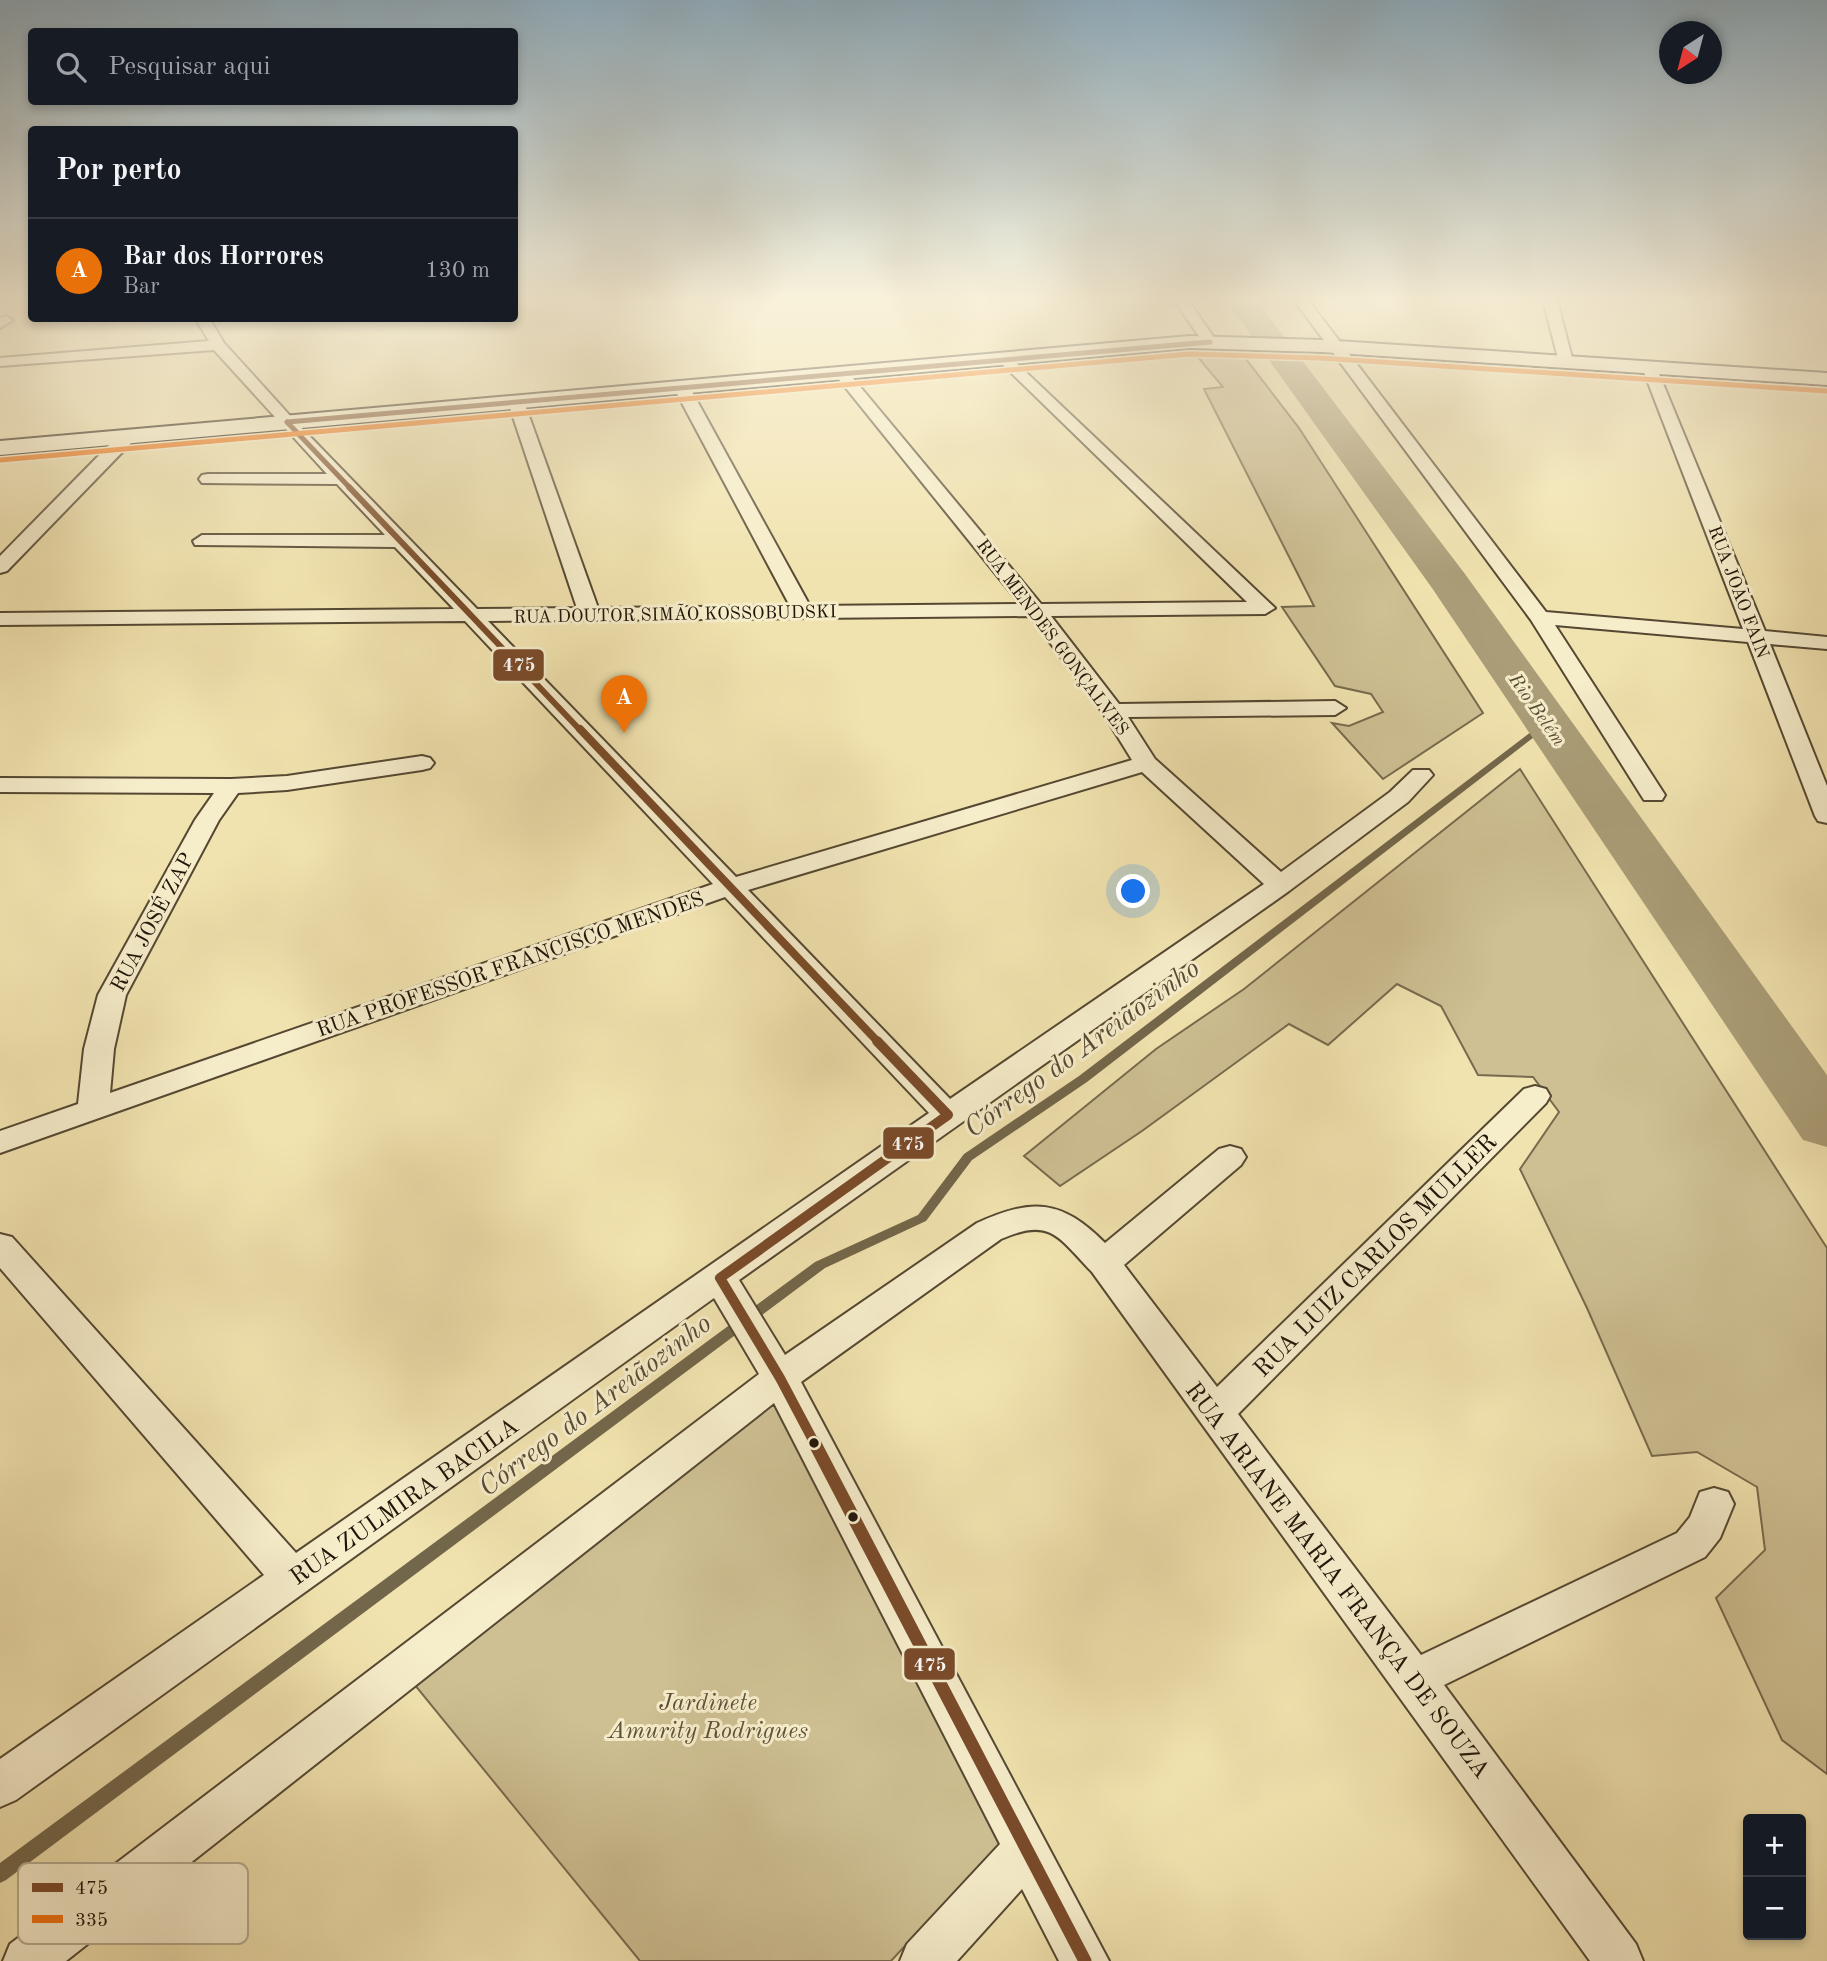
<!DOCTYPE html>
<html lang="pt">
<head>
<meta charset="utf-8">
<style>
	body { margin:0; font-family:"Old Standard TT",serif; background:#242831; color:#f1f3f6 }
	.controls { position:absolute; right:21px; bottom:21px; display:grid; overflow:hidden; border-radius:7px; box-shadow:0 4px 10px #0003 }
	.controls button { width:63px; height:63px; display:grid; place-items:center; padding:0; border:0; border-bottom:2px solid #363941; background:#171b24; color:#f1f3f6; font:35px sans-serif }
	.compass { position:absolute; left:1659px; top:21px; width:63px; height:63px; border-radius:50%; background:#171b24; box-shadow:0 4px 10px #0003; rotate:216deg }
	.you { position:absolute; left:1134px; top:892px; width:24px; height:24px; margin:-18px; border:5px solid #fff; border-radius:50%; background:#1a73e8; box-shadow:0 0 0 10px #1a73e833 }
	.badge { display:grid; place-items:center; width:46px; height:46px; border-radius:50%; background:#c59692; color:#fff; font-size:23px; font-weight:700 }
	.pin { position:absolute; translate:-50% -58px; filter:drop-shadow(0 2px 4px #0008) }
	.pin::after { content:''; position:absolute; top:37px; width:24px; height:21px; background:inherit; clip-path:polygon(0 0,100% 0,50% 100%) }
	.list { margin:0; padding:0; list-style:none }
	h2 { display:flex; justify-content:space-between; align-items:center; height:91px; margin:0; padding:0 28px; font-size:30px }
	h2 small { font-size:23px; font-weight:400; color:#9ea1a6 }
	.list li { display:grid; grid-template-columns:46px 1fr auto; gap:21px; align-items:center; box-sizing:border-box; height:105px; padding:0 28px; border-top:2px solid #363941 }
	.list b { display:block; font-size:26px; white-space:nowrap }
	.list p { margin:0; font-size:23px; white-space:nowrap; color:#9ea1a6 }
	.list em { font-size:23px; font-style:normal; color:#9ea1a6 }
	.icon { flex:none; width:38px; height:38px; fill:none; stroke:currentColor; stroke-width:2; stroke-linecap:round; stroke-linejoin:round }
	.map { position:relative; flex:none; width:1827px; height:1961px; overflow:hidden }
	.search { position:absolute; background:#171b24; box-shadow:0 4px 10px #0003; left:28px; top:28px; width:490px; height:77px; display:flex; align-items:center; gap:18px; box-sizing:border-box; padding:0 24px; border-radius:7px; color:#9ea1a6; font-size:26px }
	.panel { position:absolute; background:#171b24; box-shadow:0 4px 10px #0003; left:28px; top:126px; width:490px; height:196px; border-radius:7px }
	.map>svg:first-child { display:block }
	.green { fill:#cec093; stroke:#786a4e; stroke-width:2 }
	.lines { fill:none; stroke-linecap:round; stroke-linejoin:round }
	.stream { fill:#73674b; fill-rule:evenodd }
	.river { fill:#aa9d77; fill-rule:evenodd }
	.minor-casing { stroke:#554832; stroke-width:4 }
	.secondary-casing { stroke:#211509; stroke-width:4 }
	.minor { fill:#f6edcb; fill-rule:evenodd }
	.secondary { fill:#f6edcb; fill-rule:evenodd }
	.bus-1-far4-casing { stroke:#f6edcb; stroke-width:8 }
	.bus-1-far3-casing { stroke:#f6edcb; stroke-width:10 }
	.bus-1-far2-casing { stroke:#f6edcb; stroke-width:13 }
	.bus-1-far1-casing { stroke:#f6edcb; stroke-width:16 }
	.bus-1-casing { stroke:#f6edcb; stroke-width:18 }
	.bus-2-casing { stroke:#f6edcb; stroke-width:8 }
	.bus-1-far4 { stroke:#7a4b2a; stroke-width:5 }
	.bus-1-far3 { stroke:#7a4b2a; stroke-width:6 }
	.bus-1-far2 { stroke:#7a4b2a; stroke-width:8 }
	.bus-1-far1 { stroke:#7a4b2a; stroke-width:10 }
	.bus-1 { stroke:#7a4b2a; stroke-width:13 }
	.bus-2 { stroke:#f17210; stroke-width:5 }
	.bus-dot { fill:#211509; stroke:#f6edcb; stroke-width:2.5 }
	.labels { text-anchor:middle; stroke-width:6; stroke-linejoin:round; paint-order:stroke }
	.far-street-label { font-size:18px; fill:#211509; stroke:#f6edcb }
	.far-water-label { font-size:19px; font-style:italic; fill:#584b35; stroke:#f6edcb }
	.street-label { font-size:21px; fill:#211509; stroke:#f6edcb }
	.near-street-label { font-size:24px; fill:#211509; stroke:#f6edcb }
	.near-park-label { font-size:24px; font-style:italic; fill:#5e5139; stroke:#f6edcb }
	.near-water-label { font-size:28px; font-style:italic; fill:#584b35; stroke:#f6edcb }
	.key { fill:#f6edcb; stroke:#b6ac91; stroke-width:2 }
	.key-label { font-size:19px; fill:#211509 }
	.line-badge { stroke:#f6edcb; stroke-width:2.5 }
	.badge-label { font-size:19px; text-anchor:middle; font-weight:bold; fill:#fff }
</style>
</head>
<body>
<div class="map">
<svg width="1827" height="1961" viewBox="0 0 1827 1961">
	<rect width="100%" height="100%" fill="#f1e3af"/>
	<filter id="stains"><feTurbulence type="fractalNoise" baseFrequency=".00286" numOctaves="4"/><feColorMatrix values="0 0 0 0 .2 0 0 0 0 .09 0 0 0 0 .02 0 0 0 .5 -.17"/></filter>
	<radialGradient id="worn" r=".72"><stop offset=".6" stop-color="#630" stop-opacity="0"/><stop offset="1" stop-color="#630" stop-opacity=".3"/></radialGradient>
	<g class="green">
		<path d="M1191 349 1239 350 1299 428 1483 713 1383 779 1332 723 1349 726 1383 712 1371 694 1335 686 1282 607 1314 606 1204 389 1223 387Z"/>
		<path d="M1520 769 1827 1248V1774L1782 1740 1716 1598 1765 1550 1757 1487 1697 1452 1652 1456 1587 1308 1520 1169 1559 1112 1533 1077 1478 1075 1441 1006 1397 984 1328 1045 1289 1024 1142 1131 1060 1186 1024 1156 1156 1049 1244 989Z"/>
		<path d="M777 1399 1003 1840 891 1961H640L414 1684Z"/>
	</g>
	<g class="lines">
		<path class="stream" d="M1548 719 1552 722 1551 724 1087 1082 972 1160 926 1221 825 1268 6 1880 0 1883V1863L815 1262 918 1215 964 1154 1079 1076Z"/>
		<path class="river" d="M1226 300H1256L1465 574 1827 1075V1147L1803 1140 1432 588Z"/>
		<g class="minor-casing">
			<g id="minor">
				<path d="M1174 300H1188L1217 342 1215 345H1205Z"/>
				<path d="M1294 300H1308L1546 612 1743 629 1642 367 1645 364H1655L1765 631 1827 637V649L1770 644 1827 786V823L1818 821 1815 816 1748 642 1555 625 1665 795 1662 800H1644L1531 620Z"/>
				<path d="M1543 300H1557L1573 362 1571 365 1566 366 1559 362Z"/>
				<path d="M6 316 13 320 0 328V318Z"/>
				<path d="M195 318H209L224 343 293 419 477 609 577 608 508 402 516 397 524 402 598 608 790 606 674 388 682 383 690 388 810 606 1020 604 837 377V371H847L1041 604 1247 602 997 359 999 356H1009L1275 608 1265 614 1051 616 1119 704 1335 701 1346 708 1335 715 1128 717 1155 759 1281 872 1390 792 1413 770H1429L1433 775 1408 802 1289 891 739 1280 785 1355 977 1223C1033 1198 1061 1199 1105 1243L1219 1149 1230 1146 1241 1149 1246 1157 1241 1165 1124 1265 1217 1387 1524 1089 1535 1086 1546 1089 1550 1096 1546 1103 1238 1414 1421 1655 1677 1533 1690 1517 1700 1492 1714 1488 1728 1492 1734 1504 1720 1538 1705 1557 1444 1685 1636 1944 1643 1961H1590L1092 1272C1058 1237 1051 1217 1001 1239L801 1382 1109 1961H1059L1022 1889 957 1961H900L907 1944 1000 1844 774 1403 66 1961H3L10 1944 759 1374 714 1298 16 1800 0 1807V1759L264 1575 0 1268V1234L12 1237 296 1553 929 1113 725 897 0 1153V1131L78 1104 84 1049 98 995 195 820 214 793 0 792V778L231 779 287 776 422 756 430 758 434 763 430 768 422 770 287 790 238 793 219 820 126 995 114 1049 110 1093 713 884 465 621 0 625V613L454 609 395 547 195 545 193 541 202 535H385L337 484 202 483 199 479 202 475 208 474H327L214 350 0 366V358L209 341ZM1030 616 1103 713 1132 760 736 877 488 621ZM1142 772 1264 884 950 1099 748 890Z"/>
				<path d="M126 433 132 434V442L7 571 0 573V556L120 434Z"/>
			</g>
		</g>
		<g class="secondary-casing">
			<path id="secondary" d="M1190 336 1321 340 1827 373V385L1321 352 1190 348 0 455V441Z"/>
		</g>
		<use href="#minor" class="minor"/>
		<use href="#secondary" class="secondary"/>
		<g class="bus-1-far4-casing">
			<g id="bus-1-far4">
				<path d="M287 422 351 489"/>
				<path d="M287 422 1210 342"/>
			</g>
		</g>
		<g class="bus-1-far3-casing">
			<path id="bus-1-far3" d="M349 487 581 731"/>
		</g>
		<g class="bus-1-far2-casing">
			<path id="bus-1-far2" d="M580 729 879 1043"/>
		</g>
		<g class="bus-1-far1-casing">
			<path id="bus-1-far1" d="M815 1444 780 1378 720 1278 948 1115 877 1041"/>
		</g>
		<g class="bus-1-casing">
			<path id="bus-1" d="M814 1442 1085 1961"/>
		</g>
		<g class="bus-2-casing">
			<path id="bus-2" d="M1 460 1190 354 1320 358 1826 391"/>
		</g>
		<use href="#bus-1-far4" class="bus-1-far4"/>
		<use href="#bus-1-far3" class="bus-1-far3"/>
		<use href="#bus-1-far2" class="bus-1-far2"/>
		<use href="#bus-1-far1" class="bus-1-far1"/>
		<use href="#bus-1" class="bus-1"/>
		<use href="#bus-2" class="bus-2"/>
	</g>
	<linearGradient id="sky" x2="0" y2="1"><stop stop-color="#8fabbb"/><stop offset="0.52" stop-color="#f9f2db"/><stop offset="1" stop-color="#f9f2db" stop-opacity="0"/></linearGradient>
	<rect width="1827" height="575" fill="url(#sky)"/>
	<g class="bus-dot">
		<circle cx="814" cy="1443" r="6"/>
		<circle cx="853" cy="1517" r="6"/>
	</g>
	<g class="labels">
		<g class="far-street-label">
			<text transform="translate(1739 592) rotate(69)" y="6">RUA JOÃO FAIN</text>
			<text transform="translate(675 614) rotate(-1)" y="6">RUA DOUTOR SIMÃO KOSSOBUDSKI</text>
			<text transform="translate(1053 637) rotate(53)" y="6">RUA MENDES GONÇALVES</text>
		</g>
		<g class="far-water-label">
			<text transform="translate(1538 709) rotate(55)" y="7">Rio Belém</text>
		</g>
		<g class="street-label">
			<text transform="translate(152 922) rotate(-62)" y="7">RUA JOSÉ ZAP</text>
			<text transform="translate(510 964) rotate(-19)" y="7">RUA PROFESSOR FRANCISCO MENDES</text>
		</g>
		<g class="near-street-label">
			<text transform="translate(1375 1255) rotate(-45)" y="8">RUA LUIZ CARLOS MULLER</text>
			<text transform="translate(404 1501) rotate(-35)" y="8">RUA ZULMIRA BACILA</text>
			<text transform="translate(1338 1580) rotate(53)" y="8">RUA ARIANE MARIA FRANÇA DE SOUZA</text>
		</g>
		<g class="near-park-label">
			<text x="708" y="1710">Jardinete<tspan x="708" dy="28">Amurity Rodrigues</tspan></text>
		</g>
		<g class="near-water-label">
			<text transform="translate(1081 1047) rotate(-36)" y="10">Córrego do Areiãozinho</text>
			<text transform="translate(594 1404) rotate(-37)" y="10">Córrego do Areiãozinho</text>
		</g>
	</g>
	<rect x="18" y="1863" width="230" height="81" rx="10" class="key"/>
	<rect x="32" y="1883" width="31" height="9" fill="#7a4b2a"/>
	<rect x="32" y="1915" width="31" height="8" fill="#f17210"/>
	<g class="key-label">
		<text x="75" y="1894">475</text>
		<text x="75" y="1926">335</text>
	</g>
	<g class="line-badge">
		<rect x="492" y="648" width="53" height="34" rx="7" fill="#7a4b2a"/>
		<rect x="882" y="1126" width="53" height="34" rx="7" fill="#7a4b2a"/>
		<rect x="903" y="1647" width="53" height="34" rx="7" fill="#7a4b2a"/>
	</g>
	<g class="badge-label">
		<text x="519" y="671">475</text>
		<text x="908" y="1150">475</text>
		<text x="930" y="1671">475</text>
	</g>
	<rect width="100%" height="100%" filter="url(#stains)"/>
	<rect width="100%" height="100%" fill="url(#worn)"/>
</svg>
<div class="controls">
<button>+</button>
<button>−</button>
</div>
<svg class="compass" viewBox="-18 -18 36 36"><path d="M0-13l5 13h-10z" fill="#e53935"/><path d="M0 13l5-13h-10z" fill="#9ea1a6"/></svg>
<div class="you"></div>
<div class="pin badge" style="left:624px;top:733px;background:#e8710a">A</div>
<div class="search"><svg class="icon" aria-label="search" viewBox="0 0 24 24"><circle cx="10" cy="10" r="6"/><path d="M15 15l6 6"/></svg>Pesquisar aqui</div>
<section class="panel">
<h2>Por perto<small></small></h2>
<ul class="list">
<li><span class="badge" style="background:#e8710a">A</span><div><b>Bar dos Horrores</b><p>Bar</p></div><em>130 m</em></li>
</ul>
</section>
</div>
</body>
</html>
